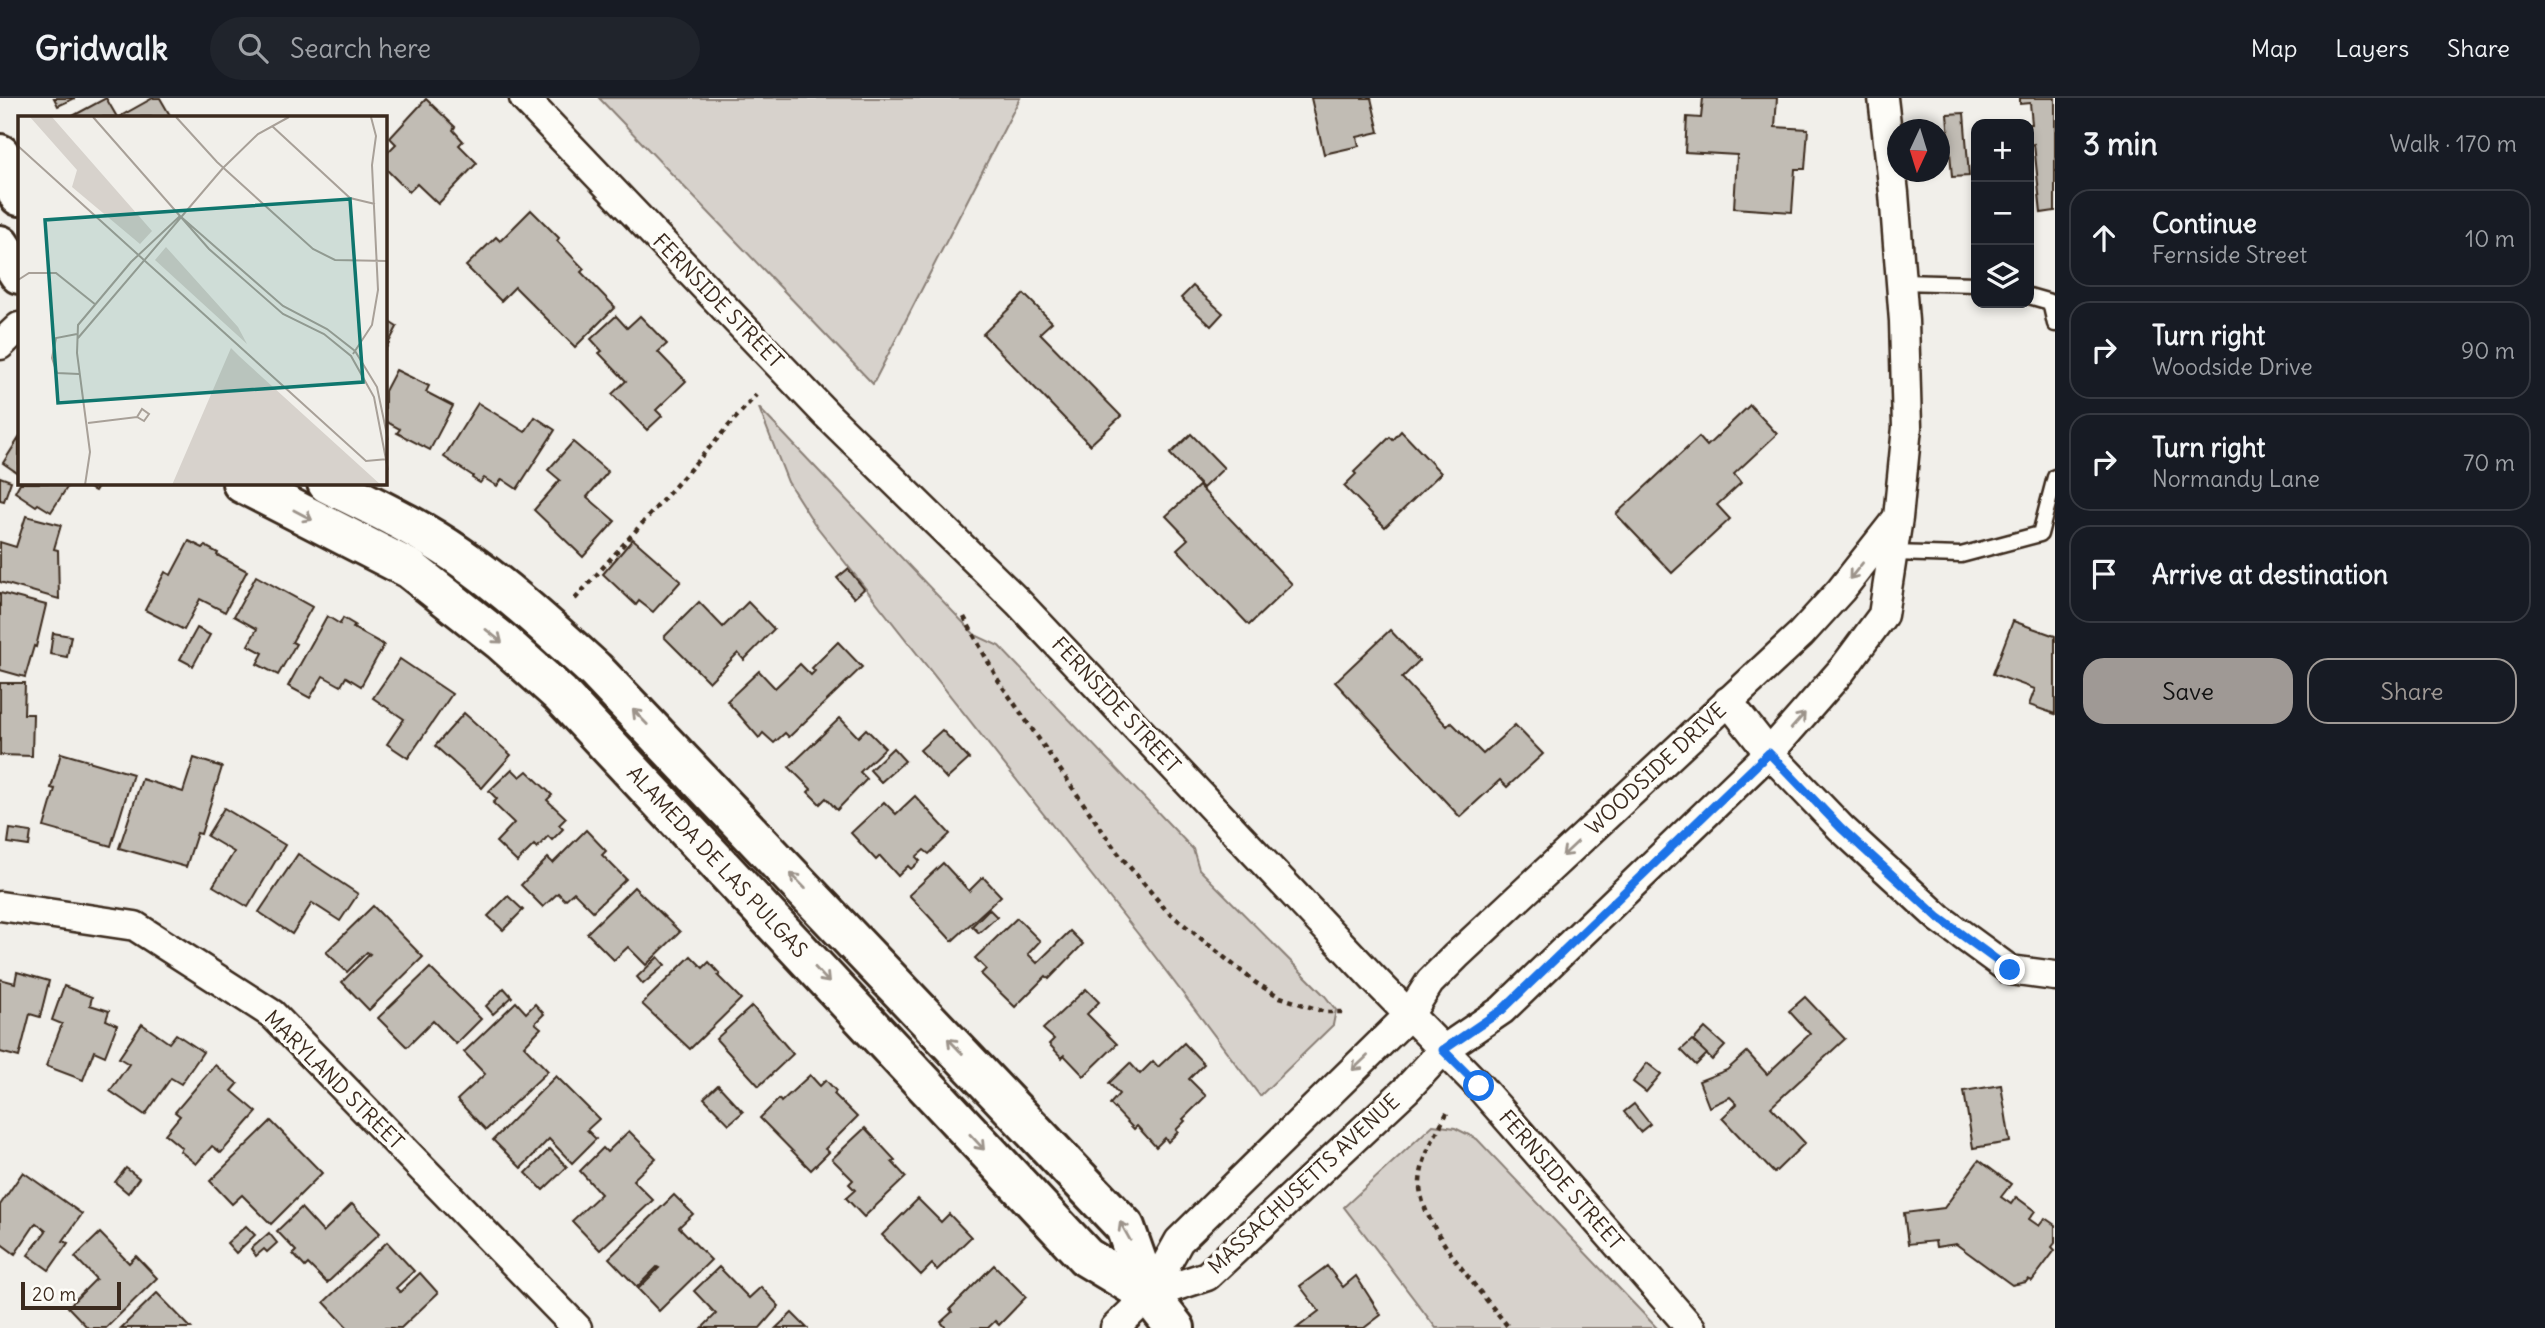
<!DOCTYPE html>
<html lang="en">
<head>
<meta charset="utf-8">
<style>
	body { margin:0; font-family:Delius,sans-serif; background:#20242c; color:#f1f3f6 }
	.controls { position:absolute; right:21px; top:21px; display:grid; overflow:hidden; border-radius:14px; box-shadow:0 4px 10px #0003 }
	.controls button { width:63px; height:63px; display:grid; place-items:center; padding:0; border:0; border-bottom:2px solid #363941; background:#171b24; color:#f1f3f6; font:35px sans-serif }
	.compass { position:absolute; left:1887px; top:21px; width:63px; height:63px; border-radius:50%; background:#171b24; box-shadow:0 4px 10px #0003; rotate:184deg }
	.scale { position:absolute; left:21px; bottom:18px; width:100px; box-sizing:border-box; padding-left:7px; border:4px solid #3b2a1e; border-top:0; font-size:19px; line-height:24px; white-space:nowrap; color:#3b2a1e; -webkit-text-stroke:5px #fdfcf7; paint-order:stroke }
	.stop { position:absolute; width:21px; height:21px; margin:-16px; border:5px solid #1a73e8; border-radius:50%; background:#fff }
	.stop.end { background:#1a73e8; border-color:#fff; box-shadow:0 2px 7px #0008 }
	.list { margin:0; padding:0; list-style:none }
	h2 { display:flex; justify-content:space-between; align-items:center; height:91px; margin:0; padding:0 28px; font-size:30px }
	h2 small { font-size:23px; font-weight:400; color:#9ea1a6 }
	.list li { display:grid; grid-template-columns:46px 1fr auto; gap:21px; align-items:center; box-sizing:border-box; height:98px; margin:0 14px 14px; padding:0 14px; border:2px solid #363941; border-radius:21px }
	.list b { display:block; font-size:26px; white-space:nowrap }
	.list p { margin:0; font-size:23px; white-space:nowrap; color:#9ea1a6 }
	.list em { font-size:23px; font-style:normal; color:#9ea1a6 }
	.actions { display:flex; gap:14px; padding:21px 28px }
	.actions a { flex:1; padding:16px 0; border:2px solid #9f9995; border-radius:21px; text-align:center; font-size:24px; color:#9f9995 }
	.actions .main { background:#9f9995; color:#111 }
	.icon { flex:none; width:38px; height:38px; fill:none; stroke:currentColor; stroke-width:2; stroke-linecap:round; stroke-linejoin:round }
	.map { position:relative; flex:none; width:2055px; height:1230px; overflow:hidden }
	header { display:flex; align-items:center; gap:42px; box-sizing:border-box; height:98px; padding:0 35px; background:#171b24; border-bottom:2px solid #363941 }
	header strong { font-size:33px }
	nav { display:flex; gap:38px; margin-inline-start:auto; font-size:24px }
	.search { width:490px; height:63px; background:#20242c; display:flex; align-items:center; gap:18px; box-sizing:border-box; padding:0 24px; border-radius:38px; color:#9ea1a6; font-size:26px }
	main { display:flex }
	aside { flex:1; background:#171b24 }
	.map>svg:first-child { display:block }
	.green { fill:#d7d2cc; stroke:#897e75; stroke-width:2 }
	.building { fill:#c1bcb4; stroke:#3b2a1e; stroke-width:2 }
	.lines { fill:none; stroke-linecap:round; stroke-linejoin:round }
	.lane-casing { stroke:#3b2a1e; stroke-width:19 }
	.street-casing { stroke:#3b2a1e; stroke-width:33 }
	.secondary-casing { stroke:#3b2a1e; stroke-width:44 }
	.path { stroke:#3b2a1e; stroke-width:4.5; stroke-dasharray:5 5; stroke-linecap:butt }
	.lane { stroke:#fdfcf7; stroke-width:14 }
	.street { stroke:#fdfcf7; stroke-width:28 }
	.secondary { stroke:#fdfcf7; stroke-width:38 }
	.oneway { stroke:#9c938a }
	.route { stroke:#1a73e8; stroke-width:9 }
	.labels { text-anchor:middle; stroke-width:7; stroke-linejoin:round; paint-order:stroke }
	.street-label { font-size:21px; fill:#3b2a1e; stroke:#fdfcf7 }
	.inset-road { fill:none; stroke:#a8a098; stroke-width:2 }
	.view { fill:#0f766e; fill-opacity:0.15; stroke:#0f766e; stroke-width:3.5 }
	.inset-edge { fill:none; stroke:#3b2a1e; stroke-width:3.5 }
</style>
</head>
<body>
<header>
<strong>Gridwalk</strong>
<div class="search"><svg class="icon" aria-label="search" viewBox="0 0 24 24"><circle cx="10" cy="10" r="6"/><path d="M15 15l6 6"/></svg>Search here</div>
<nav><a>Map</a><a>Layers</a><a>Share</a></nav>
</header>
<main>
<div class="map">
<svg width="2055" height="1230" viewBox="0 0 2055 1230">
	<rect width="100%" height="100%" fill="#f1efea"/>
	<filter id="ink" filterUnits="userSpaceOnUse"><feTurbulence type="fractalNoise" baseFrequency=".0143" numOctaves="2"/><feDisplacementMap in="SourceGraphic" scale="14" xChannelSelector="R" yChannelSelector="G"/><feConvolveMatrix kernelMatrix="1 2 1 2 8 2 1 2 1" color-interpolation-filters="sRGB"/></filter>
	<g filter="url(#ink)">
		<g class="green">
			<path d="M599 0H1020L873 286Z"/>
			<path d="M759 310 975 537 999 548 1193 751 1199 771 1325 898 1336 912 1333 927 1260 998 1138 836 814 425 788 384Z"/>
			<path d="M1433 1027 1455 1030 1477 1041 1657 1230H1436L1344 1109Z"/>
		</g>
		<g class="building">
			<path d="M54 0H75L58 8Z"/>
			<path d="M106 0 117 19H71Z"/>
			<path d="M153 0H160L171 19H119Z"/>
			<path d="M1311 0H1371L1379 34 1357 39 1359 48 1324 56Z"/>
			<path d="M1703 0H1777L1775 29 1808 31 1805 71H1795L1792 114 1734 110 1737 57 1685 54 1687 19 1701 20Z"/>
			<path d="M2020 0H2055V113L2041 115 2034 46 2029 47V26H2032L2030 5 2020 6Z"/>
			<path d="M426 1 455 29 453 32 463 43 459 47 477 65 438 106 417 86 409 94 385 70V57L396 46 390 40Z"/>
			<path d="M1964 15 1969 78 1952 79 1947 16Z"/>
			<path d="M531 112 559 140 557 143 584 171 581 174 615 209 575 249 515 189 501 203 466 168 496 139 500 143Z"/>
			<path d="M1193 188 1223 215 1211 228 1181 200Z"/>
			<path d="M1024 196 1052 224 1040 235 1121 318 1090 347 983 236Z"/>
			<path d="M616 218 627 230 640 218 667 246 658 254 686 283 656 312 662 318 647 332 612 296 626 283 599 255 602 253 591 241Z"/>
			<path d="M386 222 397 229 385 252V223Z"/>
			<path d="M396 272 429 288 426 294 453 308 430 352 397 335 400 331 385 323V293Z"/>
			<path d="M478 305 525 334 535 319 555 332 517 391 502 381 497 388 484 380 480 385 472 380 473 378 444 359Z"/>
			<path d="M1750 307 1777 336 1734 376 1741 385 1717 407 1730 421 1672 475 1616 416 1699 339 1707 348Z"/>
			<path d="M1401 333 1441 375 1385 429 1344 388 1356 376 1354 374 1390 339 1393 342Z"/>
			<path d="M1191 336 1224 370 1203 390 1170 356Z"/>
			<path d="M19 340V376L3 365Z"/>
			<path d="M573 344 608 374 587 399 615 423 583 459 534 412 560 382 548 372Z"/>
			<path d="M0 379 11 383 4 403 0 402Z"/>
			<path d="M20 385H70L51 414 38 406 36 408 15 394Z"/>
			<path d="M79 385H100L95 393Z"/>
			<path d="M1199 388 1292 486 1249 527 1177 451 1188 441 1166 418Z"/>
			<path d="M26 418 61 427 54 451 58 452 59 501 0 484V444L16 449Z"/>
			<path d="M633 441 681 483 653 514 639 503 636 507 603 476Z"/>
			<path d="M189 443 203 450 205 448 218 455 217 457 247 473 225 514 200 501 184 532 145 512 165 474 171 477Z"/>
			<path d="M848 471 864 491 854 500 837 480Z"/>
			<path d="M256 478 312 509 292 544 296 546 278 577 257 566 263 555 248 547 257 531 234 518Z"/>
			<path d="M0 495 46 507 36 549 34 548 25 579 0 572Z"/>
			<path d="M699 504 723 529 748 504 774 531 744 562 738 555 709 584 664 539Z"/>
			<path d="M327 518 340 526 343 520 355 527 353 530 384 547 361 588 346 579 341 588 323 578 310 600 288 588Z"/>
			<path d="M2013 523 2055 538V616L2029 607 2035 591 1993 576Z"/>
			<path d="M197 530 210 537 193 568 180 561Z"/>
			<path d="M1390 532 1419 563 1402 580 1447 628 1451 624 1483 656 1515 627 1543 656 1507 689 1500 682 1460 719 1335 584Z"/>
			<path d="M53 535 71 538 67 559 50 556Z"/>
			<path d="M838 544 862 569 789 639 785 635 774 645 763 635 759 640 727 603 759 573 775 590 800 566 811 577 815 573 812 570Z"/>
			<path d="M400 561 452 596 408 660 387 646 404 621 373 600Z"/>
			<path d="M0 585H25L24 616H33L32 658 0 657Z"/>
			<path d="M464 615 511 657 482 690 435 648Z"/>
			<path d="M840 620 858 639 866 631 885 650 860 674 867 681 837 712 826 700 820 706 808 694 811 691 789 669Z"/>
			<path d="M942 632 969 661 947 681 920 652Z"/>
			<path d="M893 650 905 663 881 684 870 672Z"/>
			<path d="M61 655 133 676 111 748 44 729 55 691 51 690Z"/>
			<path d="M194 660 222 669 201 736 197 735 186 769 119 750 142 681 183 694Z"/>
			<path d="M512 671 520 679 527 673 552 697 547 702 566 720 559 727 563 731 552 742 548 738 537 750 534 747 517 764 496 744 514 725 493 705 497 701 489 693Z"/>
			<path d="M915 698 950 736 929 756 924 752 916 759 920 763 911 771 908 768 898 778 880 758 876 762 851 735 884 704 896 716Z"/>
			<path d="M224 710 285 747 248 809 213 788 234 754 207 738Z"/>
			<path d="M10 731 31 734 29 748 8 745Z"/>
			<path d="M586 732 606 753 602 757 626 781 593 813 574 794 565 802 558 795 543 809 521 787 548 760 553 765Z"/>
			<path d="M298 756 358 796 340 823 312 805 292 836 259 814Z"/>
			<path d="M943 765 969 793 983 779 1001 798 952 843 909 797Z"/>
			<path d="M634 789 680 834 646 867 628 849 614 862 587 835Z"/>
			<path d="M508 798 523 812 503 832 488 818Z"/>
			<path d="M373 808 423 859 369 912 342 884 370 856 367 854 347 874 326 854Z"/>
			<path d="M989 811 997 819 979 835 972 828Z"/>
			<path d="M1017 820 1040 843 1028 856 1037 865 1070 833 1083 846 1049 881 1046 878 1015 909 981 876 986 871 975 860Z"/>
			<path d="M691 858 703 870 709 864 720 876 718 878 741 901 690 951 642 906Z"/>
			<path d="M658 859 665 867 643 886 637 879Z"/>
			<path d="M430 870 481 921 456 946 433 923 407 949 378 920Z"/>
			<path d="M17 874 49 883 40 919 30 916 19 959 0 954V881L15 885Z"/>
			<path d="M64 888 92 899 90 907 109 913 106 922 117 927 105 958 94 953 83 982 46 968 62 926 52 922Z"/>
			<path d="M504 890 512 899 493 916 486 908Z"/>
			<path d="M1086 891 1099 904 1087 916 1117 946 1084 978 1064 957 1062 960 1049 946 1054 941 1043 931Z"/>
			<path d="M1805 899 1845 941 1771 1009 1805 1045 1774 1075 1722 1020 1737 1006 1730 999 1709 1009 1699 983 1727 972 1747 954 1767 976 1810 936 1789 913Z"/>
			<path d="M516 904 526 915 535 906 544 916 535 925 541 930 524 948 548 973 486 1032 457 1002 485 976 464 954Z"/>
			<path d="M752 908 793 956 759 988 716 941Z"/>
			<path d="M142 926 169 945 176 936 203 954 181 986 171 980 145 1017 110 993 129 966 119 960Z"/>
			<path d="M1705 930 1725 948 1712 962 1693 943Z"/>
			<path d="M1692 942 1707 956 1696 967 1681 952Z"/>
			<path d="M1184 945 1204 966 1189 981 1206 998 1183 1021 1185 1023 1176 1032 1178 1034 1168 1044 1165 1040 1156 1049 1137 1028 1134 1031 1110 1006 1119 996 1109 985 1130 965 1140 976 1153 963 1158 969Z"/>
			<path d="M1647 965 1661 976 1646 994 1633 984Z"/>
			<path d="M215 967 238 986 232 993 257 1014 221 1055 212 1048 196 1066 180 1053 182 1050 165 1036 180 1018 175 1014Z"/>
			<path d="M810 977 820 988 826 982 836 993 834 996 857 1019 825 1051 829 1054 811 1072 760 1020 779 1001 781 1004Z"/>
			<path d="M556 978 599 1021 587 1032 596 1041 572 1065 549 1041 521 1070 493 1042Z"/>
			<path d="M718 987 743 1014 729 1026 704 1000Z"/>
			<path d="M2001 987 2010 1044 1973 1050 1964 993Z"/>
			<path d="M1634 1006 1650 1026 1640 1034 1624 1014Z"/>
			<path d="M271 1023 322 1075 271 1126 242 1097 232 1106 210 1083Z"/>
			<path d="M865 1030 895 1062 892 1064 906 1079 864 1119 846 1100 855 1092 849 1086 853 1082 832 1061Z"/>
			<path d="M629 1033 656 1060 633 1082 653 1102 600 1152 572 1123 601 1096 580 1073 603 1050 607 1054Z"/>
			<path d="M550 1051 567 1069 543 1092 526 1075Z"/>
			<path d="M1979 1062 2011 1086 2001 1099 2011 1106 2016 1099 2035 1113 2029 1121 2039 1128 2045 1120 2055 1127V1145L2052 1149 2055 1152 2032 1183 2028 1181 2026 1184 2012 1187 1956 1146 1936 1149 1935 1143 1908 1146 1904 1115 1944 1110Z"/>
			<path d="M126 1070 139 1080 128 1095 115 1084Z"/>
			<path d="M23 1074 82 1116 63 1143 68 1145 49 1172 28 1157 46 1133 36 1125 15 1156 0 1145V1107Z"/>
			<path d="M674 1097 693 1116 679 1129 711 1162 659 1213 638 1191 659 1170 657 1169 637 1189 609 1160Z"/>
			<path d="M918 1101 941 1124 949 1116 971 1139 937 1172 932 1166 921 1177 882 1137Z"/>
			<path d="M352 1106 380 1135 327 1185 308 1166 305 1169 293 1156 296 1153 277 1133 301 1110 323 1134Z"/>
			<path d="M246 1128 255 1137 236 1155 227 1145Z"/>
			<path d="M100 1135 129 1165 136 1158 157 1180 106 1230H88L68 1209 96 1181 75 1159Z"/>
			<path d="M269 1135 277 1145 267 1154 264 1151 256 1158 251 1151Z"/>
			<path d="M387 1144 414 1173 396 1190 400 1194 420 1175 438 1195 401 1230H348L324 1204Z"/>
			<path d="M994 1167 1026 1199 999 1227 995 1223 988 1230H946L941 1224 952 1214 950 1211Z"/>
			<path d="M1327 1168 1343 1189 1356 1178 1381 1217 1364 1230H1297L1319 1213 1300 1188Z"/>
			<path d="M719 1169 749 1200 761 1189 779 1208 760 1230H702L716 1216 694 1193Z"/>
			<path d="M157 1195 191 1230H121Z"/>
			<path d="M792 1215 807 1230H776Z"/>
		</g>
		<g class="lines">
			<g class="lane-casing">
				<g id="lane">
					<path d="M1900 184 1976 186"/>
					<path d="M2029 198 2050 204 2055 226"/>
					<path d="M1893 455 1961 457 2040 436 2055 379"/>
				</g>
			</g>
			<g class="street-casing">
				<g id="street">
					<path d="M524 0 827 317 1018 504 1376 883 1479 988 1691 1230"/>
					<path d="M0 247 19 229"/>
					<path d="M1728 603 1769 655 1841 730 1939 820 2010 872 2055 878"/>
					<path d="M0 808 135 828 272 916 577 1230"/>
					<path d="M1149 1197 1207 1178 1406 992 1443 952 1502 912 1769 655 1842 572 1883 517 1898 420 1907 329 1904 223 1894 95 1883 0"/>
					<path d="M1115 1230 1149 1197 1179 1143 1409 917 1430 884 1456 858 1801 536 1841 492 1896 422"/>
				</g>
			</g>
			<g class="secondary-casing">
				<g id="secondary">
					<path d="M0 56 19 98"/>
					<path d="M0 147 19 176"/>
					<path d="M242 385 410 471 501 543 560 596 1086 1159 1149 1197"/>
					<path d="M327 385C372 408 418 429 459 458 508 492 551 532 595 572L1125 1129 1149 1197 1175 1230"/>
				</g>
			</g>
			<g class="path">
				<path d="M575 501 756 297"/>
				<path d="M964 519 998 582 1117 754 1167 813 1256 885 1280 899 1325 914H1346"/>
				<path d="M1447 1015C1436 1036 1421 1060 1420 1085 1418 1126 1484 1197 1509 1230"/>
			</g>
			<use href="#lane" class="lane"/>
			<use href="#street" class="street"/>
			<use href="#secondary" class="secondary"/>
		</g>
		<defs><path id="oneway-shaft" d="M-6 0H5M1.5-3L5.5 0L1.5 3" fill="none" stroke-width="1.6" stroke-linecap="round" stroke-linejoin="round" transform="scale(1.75)"/></defs>
		<g class="oneway">
			<use href="#oneway-shaft" transform="translate(303 417) rotate(28)"/>
			<use href="#oneway-shaft" transform="translate(1856 473) rotate(129)"/>
			<use href="#oneway-shaft" transform="translate(494 538) rotate(39)"/>
			<use href="#oneway-shaft" transform="translate(640 619) rotate(-134)"/>
			<use href="#oneway-shaft" transform="translate(1798 623) rotate(-49)"/>
			<use href="#oneway-shaft" transform="translate(1570 751) rotate(137)"/>
			<use href="#oneway-shaft" transform="translate(798 783) rotate(-134)"/>
			<use href="#oneway-shaft" transform="translate(822 877) rotate(47)"/>
			<use href="#oneway-shaft" transform="translate(955 948) rotate(-134)"/>
			<use href="#oneway-shaft" transform="translate(1360 965) rotate(136)"/>
			<use href="#oneway-shaft" transform="translate(977 1044) rotate(47)"/>
			<use href="#oneway-shaft" transform="translate(1125 1133) rotate(-119)"/>
		</g>
	</g>
	<g class="lines" filter="url(#ink)">
		<path class="route" d="M1479 988 1443 952 1502 912 1769 655 1841 730 1939 820 2010 872"/>
	</g>
	<g class="labels">
		<g class="street-label">
			<text transform="translate(718 203) rotate(46)" y="7">FERNSIDE STREET</text>
			<text transform="translate(1116 607) rotate(47)" y="7">FERNSIDE STREET</text>
			<text transform="translate(1656 671) rotate(-43)" y="7">WOODSIDE DRIVE</text>
			<text transform="translate(717 764) rotate(47)" y="7">ALAMEDA DE LAS PULGAS</text>
			<text transform="translate(334 982) rotate(45)" y="7">MARYLAND STREET</text>
			<text transform="translate(1561 1082) rotate(49)" y="7">FERNSIDE STREET</text>
			<text transform="translate(1304 1086) rotate(-43)" y="7">MASSACHUSETTS AVENUE</text>
		</g>
	</g>
	<g transform="translate(18 18)">
		<rect width="369" height="369" fill="#f1efea"/>
		<path d="M12 1H34L134 115 122 128 54 71 59 54ZM148 131 220 211 229 228 137 144ZM213 232 221 240 363 369H154Z" fill="#d7d2cc"/>
		<path class="inset-road" d="M75 1 191 133 265 198 306 218 333 240 356 281 370 354M158 1 199 46 295 133 317 144 370 145M254 10 332 82 357 88M0 30 348 345 370 343M162 100 265 190 309 213 337 235 359 271 370 324M0 164 11 157H38L78 189M59 218 38 222 34 242 39 257 61 258M60 222 205 52 240 18 271 1M335 238 354 209 360 174 354 49 358 20 353 1M70 307 119 301 126 305 131 298 124 293 119 301M67 369 72 336 59 237 60 209 113 146 162 100"/>
		<path class="view" d="M332 83 345 266 40 287 27 104Z"/>
		<rect width="369" height="369" class="inset-edge"/>
	</g>
</svg>
<div class="controls">
<button>+</button>
<button>−</button>
<button><svg class="icon" aria-label="layers" viewBox="0 0 24 24"><path d="M12 4l9 5-9 5-9-5zM3 14l9 5 9-5"/></svg></button>
</div>
<svg class="compass" viewBox="-18 -18 36 36"><path d="M0-13l5 13h-10z" fill="#e53935"/><path d="M0 13l5-13h-10z" fill="#9ea1a6"/></svg>
<div class="scale">20 m</div>
<div class="stop" style="left:1479px;top:988px"></div>
<div class="stop end" style="left:2010px;top:872px"></div>
</div>
<aside>
<h2>3 min<small>Walk · 170 m</small></h2>
<ul class="list">
<li><svg class="icon" aria-label="ahead" viewBox="0 0 24 24"><path d="M12 20V5M6 11l6-6 6 6"/></svg><div><b>Continue</b><p>Fernside Street</p></div><em>10 m</em></li>
<li><svg class="icon" aria-label="right" viewBox="0 0 24 24"><path d="M7 20v-9h11M14 6l5 5-5 5"/></svg><div><b>Turn right</b><p>Woodside Drive</p></div><em>90 m</em></li>
<li><svg class="icon" aria-label="right" viewBox="0 0 24 24"><path d="M7 20v-9h11M14 6l5 5-5 5"/></svg><div><b>Turn right</b><p>Normandy Lane</p></div><em>70 m</em></li>
<li><svg class="icon" aria-label="arrive" viewBox="0 0 24 24"><path d="M6 21V4h12l-3 4 3 4H6"/></svg><div><b>Arrive at destination</b></div></li>
</ul>
<div class="actions"><a class="main">Save</a><a>Share</a></div>
</aside>
</main>
</body>
</html>
